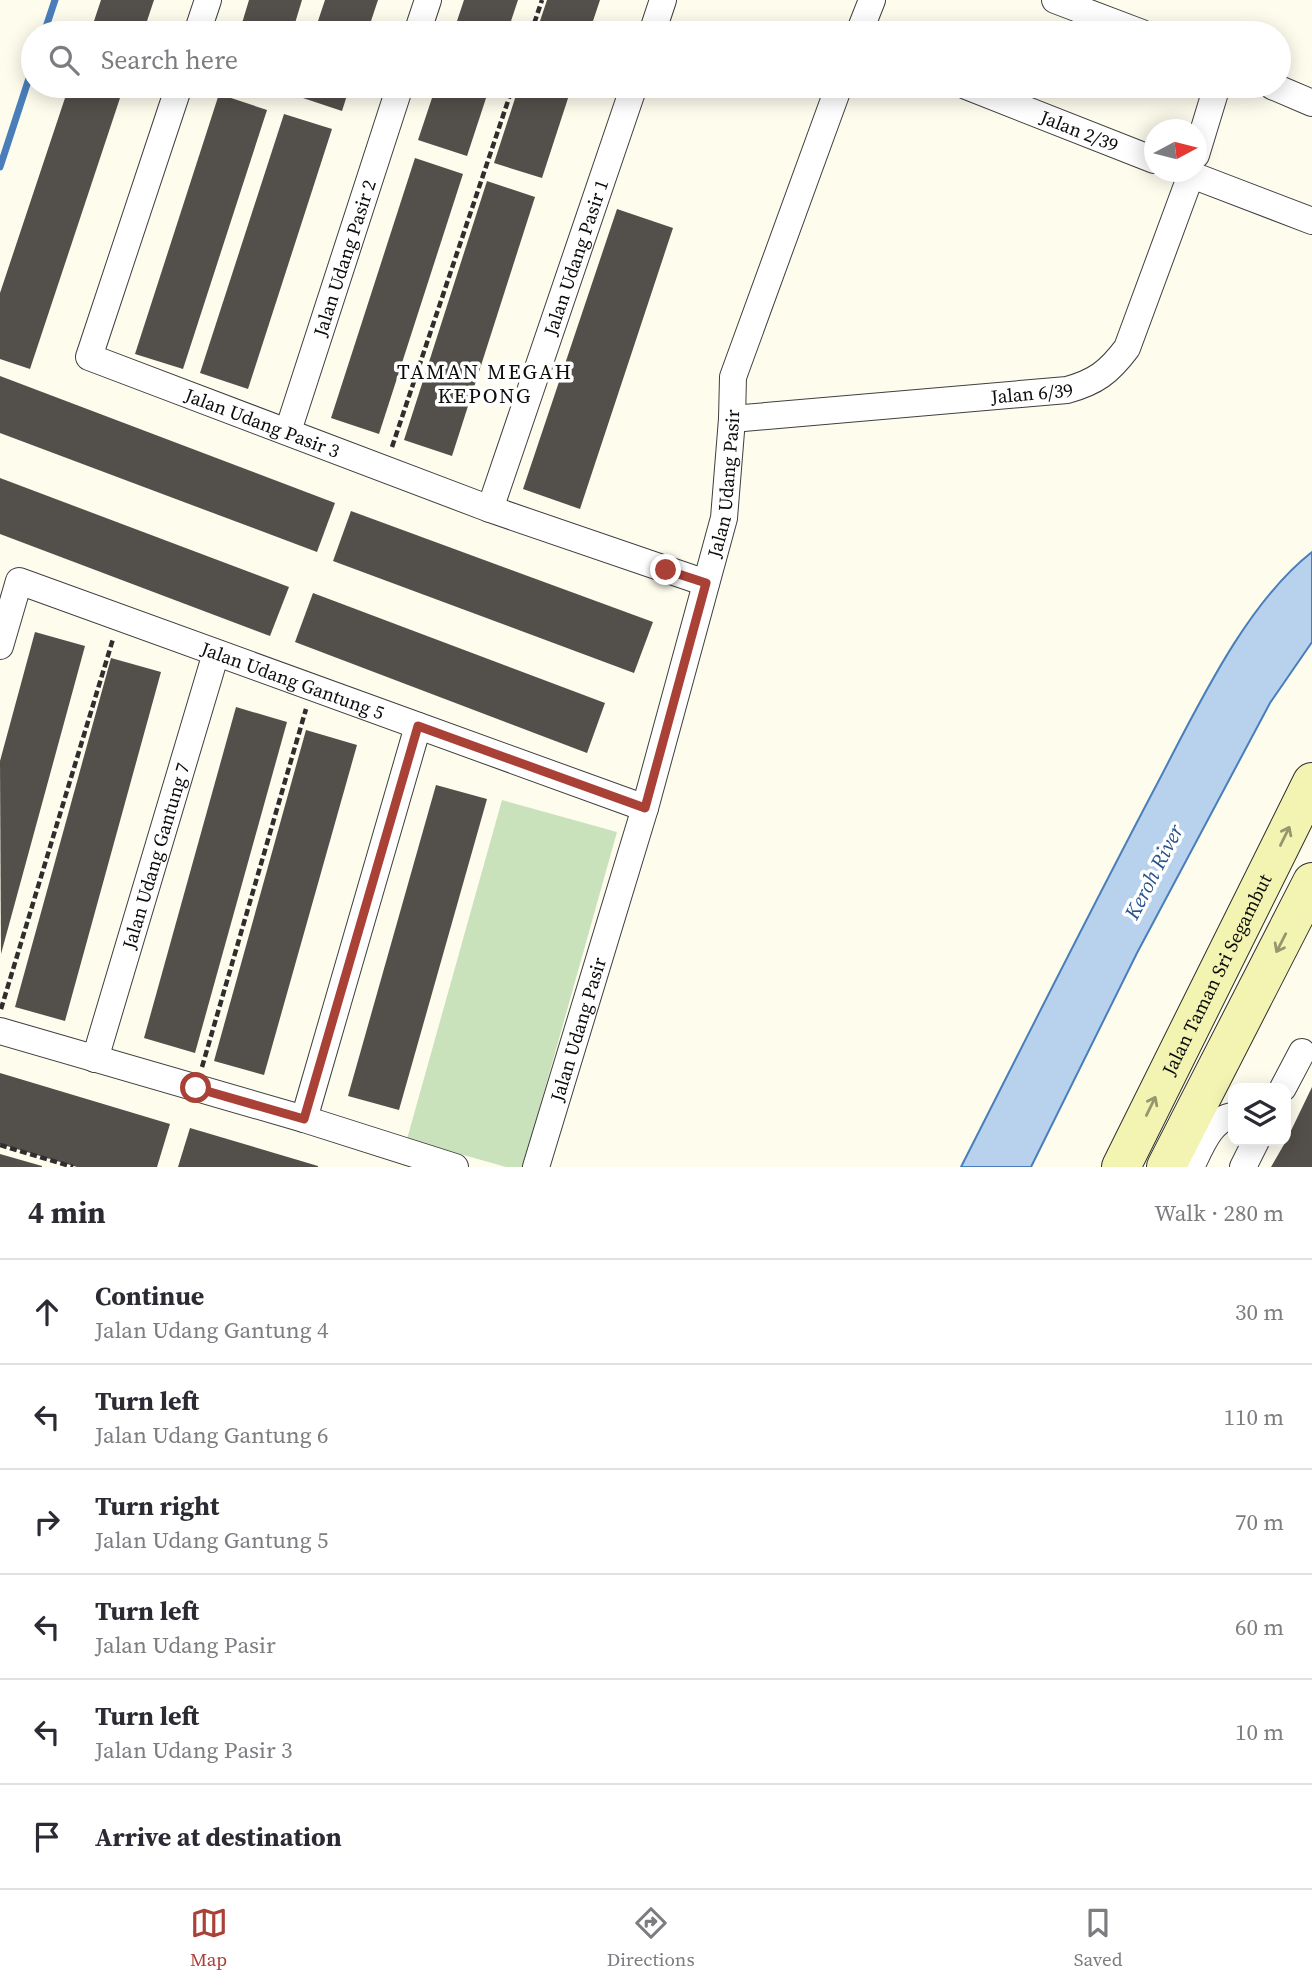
<!DOCTYPE html>
<html lang="en">
<head>
<meta charset="utf-8">
<style>
	body { margin:0; font-family:"Source Serif 4",serif; background:#f2f2f3; color:#2b2b33 }
	.controls { position:absolute; right:21px; bottom:21px; display:grid; overflow:hidden; border-radius:14px; box-shadow:0 4px 18px #0003 }
	.controls button { width:63px; height:63px; display:grid; place-items:center; padding:0; border:0; border-bottom:2px solid #e1e1e2; background:#fff; color:#2b2b33; font:35px sans-serif }
	.compass { position:absolute; left:1144px; top:119px; width:63px; height:63px; border-radius:50%; background:#fff; box-shadow:0 4px 18px #0003; rotate:83deg }
	.stop { position:absolute; width:21px; height:21px; margin:-16px; border:5px solid #a94137; border-radius:50%; background:#fff }
	.stop.end { background:#a94137; border-color:#fff; box-shadow:0 2px 7px #0008 }
	.list { margin:0; padding:0; list-style:none }
	h2 { display:flex; justify-content:space-between; align-items:center; height:91px; margin:0; padding:0 28px; font-size:30px }
	h2 small { font-size:23px; font-weight:400; color:#7c7c81 }
	.list li { display:grid; grid-template-columns:46px 1fr auto; gap:21px; align-items:center; box-sizing:border-box; height:105px; padding:0 28px; border-top:2px solid #e1e1e2 }
	.list b { display:block; font-size:26px; white-space:nowrap }
	.list p { margin:0; font-size:23px; white-space:nowrap; color:#7c7c81 }
	.list em { font-size:23px; font-style:normal; color:#7c7c81 }
	.icon { flex:none; width:38px; height:38px; fill:none; stroke:currentColor; stroke-width:2; stroke-linecap:round; stroke-linejoin:round }
	.map { position:relative; flex:none; width:1312px; height:1167px; overflow:hidden }
	.search { position:absolute; background:#fff; box-shadow:0 4px 18px #0003; left:21px; right:21px; top:21px; height:77px; display:flex; align-items:center; gap:18px; box-sizing:border-box; padding:0 24px; border-radius:38px; color:#7c7c81; font-size:26px }
	.sheet { height:721px; background:#fff }
	nav { display:flex; justify-content:space-around; align-items:center; box-sizing:border-box; height:98px; border-top:2px solid #e1e1e2; background:#fff; font-size:19px; color:#7c7c81 }
	nav a { display:grid; justify-items:center; gap:4px }
	nav .on { color:#a94137 }
	.map>svg:first-child { display:block }
	.green { fill:#cae2bb }
	.water { fill:#b8d2ed; stroke:#497ebb; stroke-width:2 }
	.lines { fill:none; stroke-linecap:round; stroke-linejoin:round }
	.stream { stroke:#497ebb; stroke-width:7 }
	.building { fill:#534f4a }
	.street-casing { stroke:#3f3f3f; stroke-width:28 }
	.secondary-casing { stroke:#2e2e2e; stroke-width:40 }
	.path { stroke:#2e2e2e; stroke-width:4.5; stroke-dasharray:7 3.5; stroke-linecap:butt }
	.street { stroke:#fff; stroke-width:26 }
	.secondary { stroke:#f3f4b1; stroke-width:38 }
	.oneway { stroke:#97976f }
	.route { stroke:#a94137; stroke-width:9 }
	.labels { text-anchor:middle; stroke-width:7; stroke-linejoin:round; paint-order:stroke }
	.street-label { font-size:19px; fill:#0c0c0c; stroke:#fff }
	.neighbourhood-label { font-size:21px; letter-spacing:2px; fill:#0c0c0c; stroke:#fff }
	.water-label { font-size:21px; font-style:italic; fill:#26528d; stroke:#fff }
</style>
</head>
<body>
<div class="map">
<svg width="1312" height="1167" viewBox="0 0 1312 1167">
	<rect width="100%" height="100%" fill="#fdfced"/>
	<path class="green" d="M502 800 617 832 523 1167H506L407 1139Z"/>
	<path class="water" d="M1312 552V642L1270 703 1137 953 1031 1167H961C1026 1039 1090 911 1157 784 1196 710 1245 604 1312 552Z"/>
	<g class="lines">
		<g class="stream">
			<path d="M44 33 55 0"/>
			<path d="M0 167 33 66"/>
		</g>
	</g>
	<g class="building">
		<path d="M101 0H154L143 33H102L91 30Z"/>
		<path d="M249 0H302L292 33H239Z"/>
		<path d="M325 0H378L367 33H314Z"/>
		<path d="M464 0H518L507 33H453Z"/>
		<path d="M547 0H600L589 33H536Z"/>
		<path d="M69 86H124L30 369 0 359V293Z"/>
		<path d="M297 86H350L342 111 294 95Z"/>
		<path d="M436 86H490L467 156 418 140Z"/>
		<path d="M519 86H572L542 178 494 163Z"/>
		<path d="M219 94 267 110 183 369 135 354Z"/>
		<path d="M284 114 332 129 248 389 200 373Z"/>
		<path d="M415 158 463 174 379 434 331 418Z"/>
		<path d="M487 181 535 197 452 456 404 440Z"/>
		<path d="M617 209 673 228 580 509 523 489Z"/>
		<path d="M0 376 335 503 317 552 0 433Z"/>
		<path d="M0 478 289 587 270 636 0 534Z"/>
		<path d="M351 511 653 622 634 673 333 561Z"/>
		<path d="M313 593 605 703 587 753 295 642Z"/>
		<path d="M35 632 85 646 1 954 0 761Z"/>
		<path d="M111 658 161 672 65 1021 15 1007Z"/>
		<path d="M236 707 287 722 195 1053 144 1038Z"/>
		<path d="M306 730 357 745 264 1075 214 1061Z"/>
		<path d="M436 785 487 799 399 1110 348 1096Z"/>
		<path d="M0 1073 170 1124 157 1167H77L0 1144Z"/>
		<path d="M1312 1087V1167H1271L1286 1141Z"/>
		<path d="M190 1128 318 1166V1167H178Z"/>
		<path d="M0 1154 42 1166V1167H0Z"/>
	</g>
	<g class="lines">
		<g class="street-casing">
			<g id="street">
				<path d="M1055 0 1142 33"/>
				<path d="M197 33 208 0"/>
				<path d="M417 33 428 0"/>
				<path d="M652 33 663 0"/>
				<path d="M859 33 872 0"/>
				<path id="s1" d="M179 86 89 357 490 509 706 583"/>
				<path id="s2" d="M966 86 1154 160"/>
				<path d="M1272 86 1312 103"/>
				<path d="M1196 155 1217 86"/>
				<path d="M1184 172 1312 221"/>
				<path id="s3" d="M732 419 1067 390C1096 382 1109 372 1127 348L1192 172"/>
				<path id="s4" d="M288 431 400 86"/>
				<path id="s5" d="M490 509 634 86"/>
				<path id="s6" d="M0 646 19 581 645 808"/>
				<path d="M0 1031 304 1119 455 1167"/>
				<path id="s7" d="M95 1059 216 653"/>
				<path d="M1283 1088 1302 1052"/>
				<path d="M304 1119 418 726"/>
				<path id="s8" d="M536 1167 645 808 724 518 732 419 733 377 839 86"/>
				<path d="M1191 1167C1200 1149 1211 1118 1233 1116"/>
				<path d="M1243 1167 1256 1141"/>
			</g>
		</g>
		<g class="secondary-casing">
			<g id="secondary">
				<path id="s9" d="M1121 1167 1312 782"/>
				<path d="M1166 1167 1312 882"/>
			</g>
		</g>
		<g class="path">
			<path d="M531 33 542 0"/>
			<path d="M392 447 513 86"/>
			<path d="M1 1009 113 639"/>
			<path d="M202 1067 306 709"/>
			<path d="M0 1145 73 1167"/>
		</g>
		<use href="#street" class="street"/>
		<use href="#secondary" class="secondary"/>
	</g>
	<defs><path id="oneway-shaft" d="M-6 0H5M1.5-3L5.5 0L1.5 3" fill="none" stroke-width="1.6" stroke-linecap="round" stroke-linejoin="round" transform="scale(1.75)"/></defs>
	<g class="oneway">
		<use href="#oneway-shaft" transform="translate(1285 836) rotate(-64)"/>
		<use href="#oneway-shaft" transform="translate(1281 943) rotate(117)"/>
		<use href="#oneway-shaft" transform="translate(1151 1106) rotate(-64)"/>
	</g>
	<g class="lines">
		<path class="route" d="M196 1088 304 1119 418 726 645 808 706 583 666 570"/>
	</g>
	<g class="labels">
		<g class="street-label">
			<text dy="7" stroke="none"><textPath href="#s2" startOffset="122">Jalan 2/39</textPath></text>
			<text dy="7" stroke="none"><textPath href="#s4" startOffset="182">Jalan Udang Pasir 2</textPath></text>
			<text dy="7" stroke="none"><textPath href="#s5" startOffset="266">Jalan Udang Pasir 1</textPath></text>
			<text dy="7" stroke="none"><textPath href="#s3" startOffset="301">Jalan 6/39</textPath></text>
			<text dy="7" stroke="none"><textPath href="#s1" startOffset="471">Jalan Udang Pasir 3</textPath></text>
			<text dy="7" stroke="none"><textPath href="#s8" startOffset="710">Jalan Udang Pasir</textPath></text>
			<text dy="7" stroke="none"><textPath href="#s6" startOffset="359">Jalan Udang Gantung 5</textPath></text>
			<text dy="7" stroke="none"><textPath href="#s7" startOffset="212">Jalan Udang Gantung 7</textPath></text>
			<text dy="7" stroke="none"><textPath href="#s9" startOffset="215">Jalan Taman Sri Segambut</textPath></text>
			<text dy="7" stroke="none"><textPath href="#s8" startOffset="144">Jalan Udang Pasir</textPath></text>
		</g>
		<g class="neighbourhood-label">
			<text x="485" y="379">TAMAN MEGAH<tspan x="485" dy="24">KEPONG</tspan></text>
		</g>
		<g class="water-label">
			<text transform="translate(1154 872) rotate(-63)" y="7">Keroh River</text>
		</g>
	</g>
</svg>
<div class="controls">
<button><svg class="icon" aria-label="layers" viewBox="0 0 24 24"><path d="M12 4l9 5-9 5-9-5zM3 14l9 5 9-5"/></svg></button>
</div>
<svg class="compass" viewBox="-18 -18 36 36"><path d="M0-13l5 13h-10z" fill="#e53935"/><path d="M0 13l5-13h-10z" fill="#7c7c81"/></svg>
<div class="stop" style="left:196px;top:1088px"></div>
<div class="stop end" style="left:666px;top:570px"></div>
<div class="search"><svg class="icon" aria-label="search" viewBox="0 0 24 24"><circle cx="10" cy="10" r="6"/><path d="M15 15l6 6"/></svg>Search here</div>
</div>
<section class="sheet">
<h2>4 min<small>Walk · 280 m</small></h2>
<ul class="list">
<li><svg class="icon" aria-label="ahead" viewBox="0 0 24 24"><path d="M12 20V5M6 11l6-6 6 6"/></svg><div><b>Continue</b><p>Jalan Udang Gantung 4</p></div><em>30 m</em></li>
<li><svg class="icon" aria-label="left" viewBox="0 0 24 24"><path d="M17 20v-9H6M10 6l-5 5 5 5"/></svg><div><b>Turn left</b><p>Jalan Udang Gantung 6</p></div><em>110 m</em></li>
<li><svg class="icon" aria-label="right" viewBox="0 0 24 24"><path d="M7 20v-9h11M14 6l5 5-5 5"/></svg><div><b>Turn right</b><p>Jalan Udang Gantung 5</p></div><em>70 m</em></li>
<li><svg class="icon" aria-label="left" viewBox="0 0 24 24"><path d="M17 20v-9H6M10 6l-5 5 5 5"/></svg><div><b>Turn left</b><p>Jalan Udang Pasir</p></div><em>60 m</em></li>
<li><svg class="icon" aria-label="left" viewBox="0 0 24 24"><path d="M17 20v-9H6M10 6l-5 5 5 5"/></svg><div><b>Turn left</b><p>Jalan Udang Pasir 3</p></div><em>10 m</em></li>
<li><svg class="icon" aria-label="arrive" viewBox="0 0 24 24"><path d="M6 21V4h12l-3 4 3 4H6"/></svg><div><b>Arrive at destination</b></div></li>
</ul>
</section>
<nav>
<a class="on"><svg class="icon" aria-label="map" viewBox="0 0 24 24"><path d="M3 6l6-2 6 2 6-2v14l-6 2-6-2-6 2zM9 4v14M15 6v14"/></svg>Map</a>
<a><svg class="icon" aria-label="directions" viewBox="0 0 24 24"><path d="M12 3l9 9-9 9-9-9zM9 14v-3h6M13 9l2 2-2 2"/></svg>Directions</a>
<a><svg class="icon" aria-label="saved" viewBox="0 0 24 24"><path d="M7 4h10v16l-5-4-5 4z"/></svg>Saved</a>
</nav>
</body>
</html>
